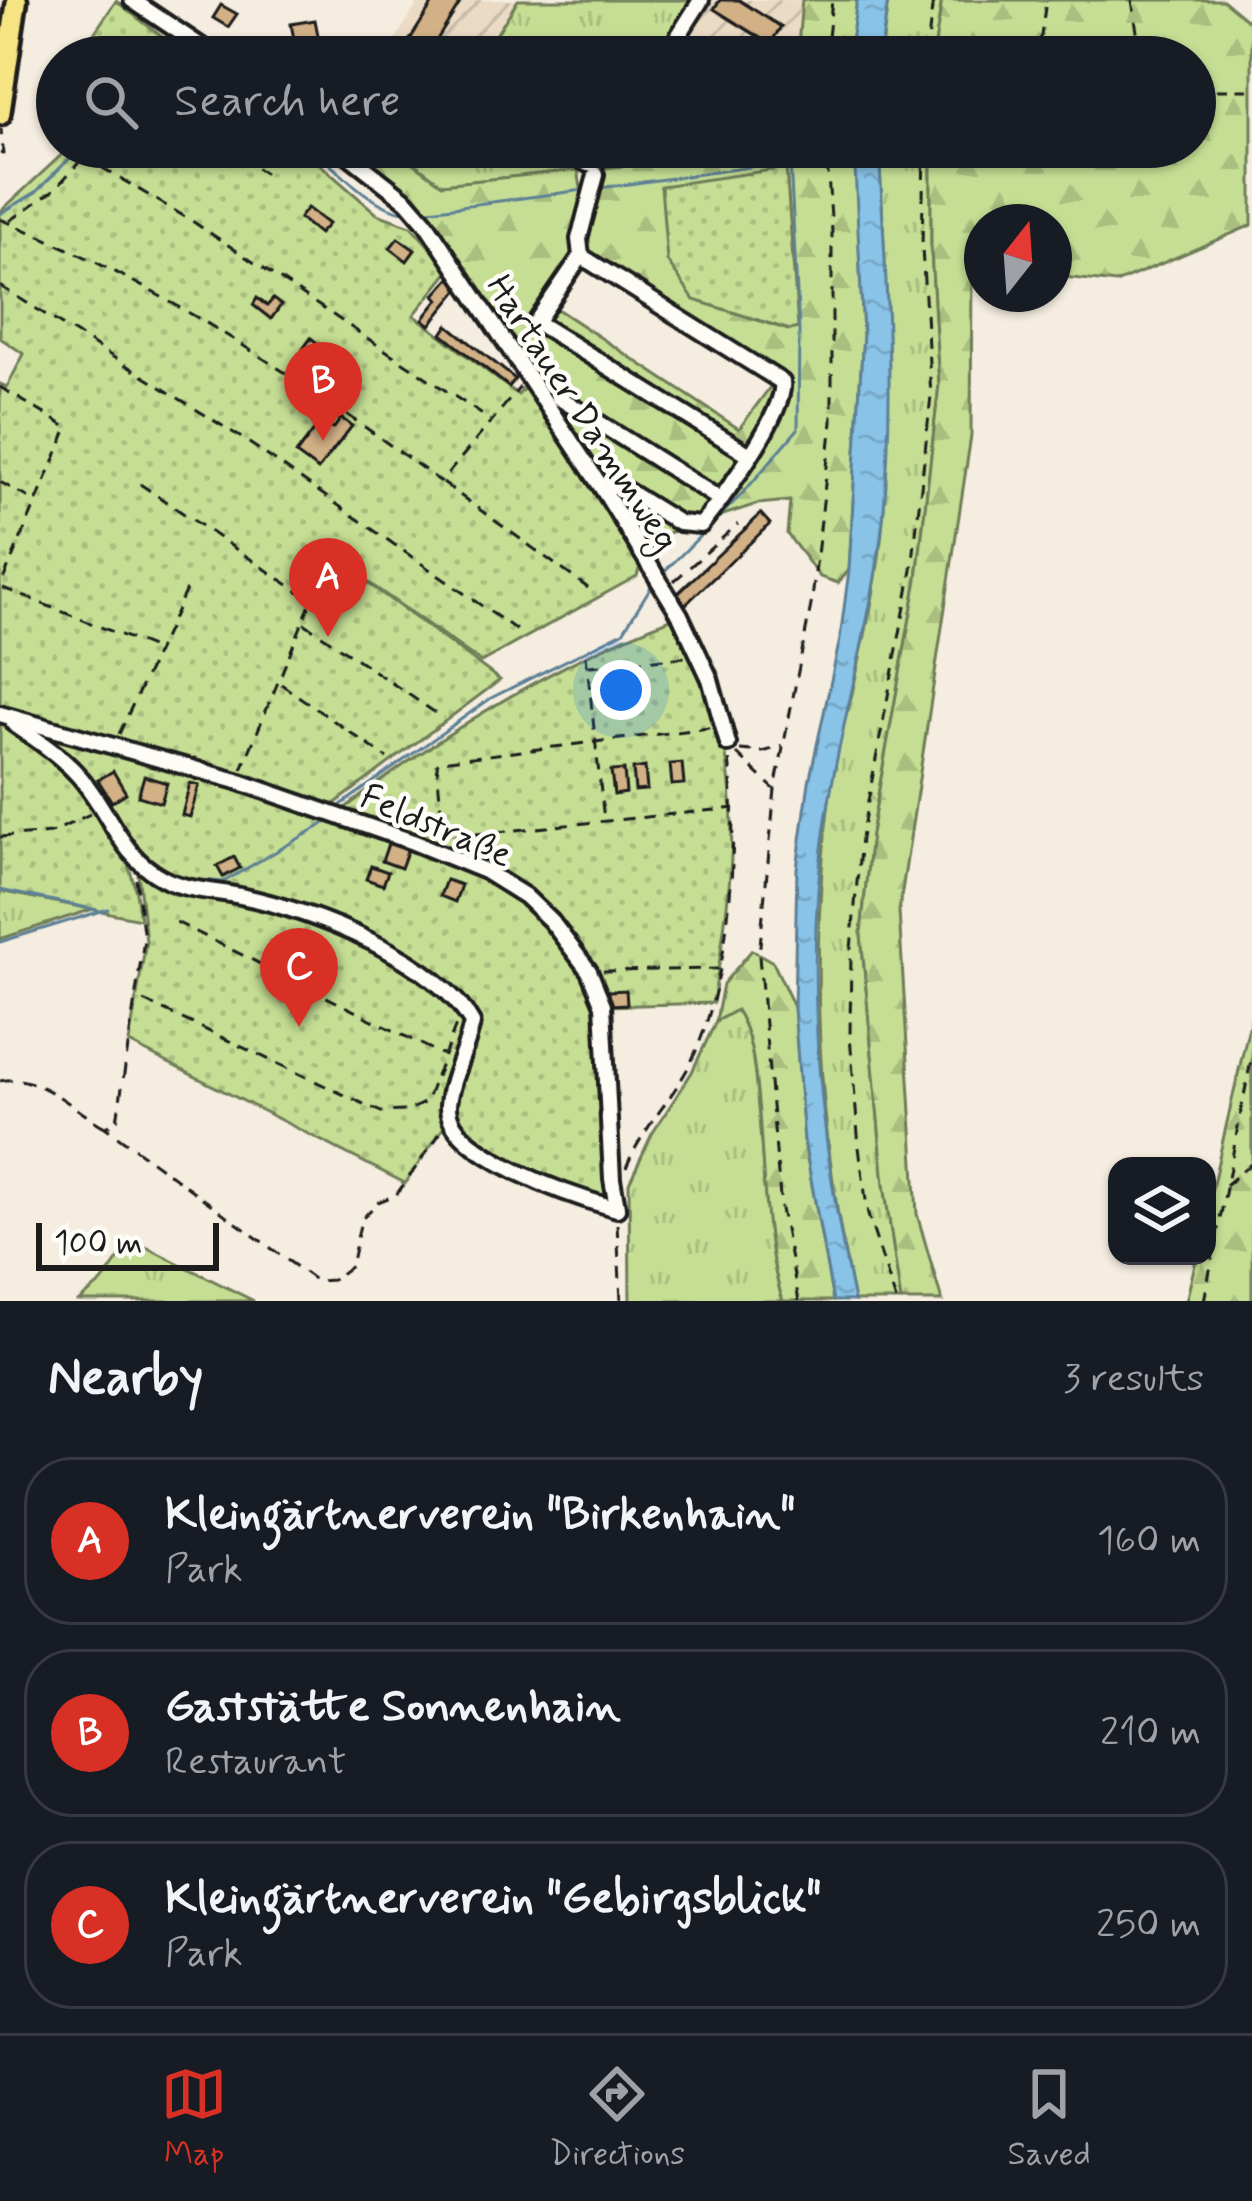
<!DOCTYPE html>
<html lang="en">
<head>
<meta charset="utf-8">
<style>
	body { margin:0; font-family:Mynerve,sans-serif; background:#20242c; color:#f1f3f6 }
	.controls { position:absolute; right:36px; bottom:36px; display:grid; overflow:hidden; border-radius:24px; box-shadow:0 3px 9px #0004 }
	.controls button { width:108px; height:108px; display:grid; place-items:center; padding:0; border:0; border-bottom:3px solid #363941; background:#171b24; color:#f1f3f6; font:60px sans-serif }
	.compass { position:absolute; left:964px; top:204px; width:108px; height:108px; border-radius:50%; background:#171b24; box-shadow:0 3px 9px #0004; rotate:17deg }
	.scale { position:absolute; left:36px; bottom:30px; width:183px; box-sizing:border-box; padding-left:12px; border:6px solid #1c1c1c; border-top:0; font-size:33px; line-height:42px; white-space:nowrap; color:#1c1c1c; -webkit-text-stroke:9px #fdfcf7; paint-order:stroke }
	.you { position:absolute; left:621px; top:690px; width:42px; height:42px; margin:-30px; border:9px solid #fff; border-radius:50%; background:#1a73e8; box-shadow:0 0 0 18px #1a73e833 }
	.badge { display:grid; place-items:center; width:78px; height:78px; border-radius:50%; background:#d93025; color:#fff; font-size:39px; font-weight:700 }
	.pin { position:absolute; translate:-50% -99px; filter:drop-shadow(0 3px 6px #0008) }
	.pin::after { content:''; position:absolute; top:63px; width:42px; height:36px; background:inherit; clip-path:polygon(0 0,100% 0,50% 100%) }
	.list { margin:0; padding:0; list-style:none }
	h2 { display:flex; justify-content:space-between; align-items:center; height:156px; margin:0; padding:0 48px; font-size:51px }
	h2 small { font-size:39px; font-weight:400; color:#9ea1a6 }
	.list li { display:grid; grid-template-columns:78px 1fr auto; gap:36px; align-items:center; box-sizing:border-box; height:168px; margin:0 24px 24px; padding:0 24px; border:3px solid #363941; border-radius:48px }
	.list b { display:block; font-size:45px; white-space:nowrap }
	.list p { margin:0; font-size:39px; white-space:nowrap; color:#9ea1a6 }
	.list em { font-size:39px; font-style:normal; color:#9ea1a6 }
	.icon { flex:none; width:66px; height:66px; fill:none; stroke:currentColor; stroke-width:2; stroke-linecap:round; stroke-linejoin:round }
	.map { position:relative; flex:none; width:1252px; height:1301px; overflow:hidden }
	.search { position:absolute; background:#171b24; box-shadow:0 3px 9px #0004; left:36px; right:36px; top:36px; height:132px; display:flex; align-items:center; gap:30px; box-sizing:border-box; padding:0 42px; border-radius:66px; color:#9ea1a6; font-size:45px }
	.sheet { height:732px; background:#171b24 }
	nav { display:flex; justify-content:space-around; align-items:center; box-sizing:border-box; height:168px; border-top:3px solid #363941; background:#171b24; font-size:33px; color:#9ea1a6 }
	nav a { display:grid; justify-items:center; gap:6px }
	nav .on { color:#d93025 }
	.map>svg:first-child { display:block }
	.industrial { fill:url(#industrial-furrows) }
	.grass { fill:url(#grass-tufts); stroke:#707d58; stroke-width:3 }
	.forest { fill:url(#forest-firs); stroke:#707d58; stroke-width:3; fill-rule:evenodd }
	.park { fill:url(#park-dots); stroke:#707d58; stroke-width:3 }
	.water { fill:url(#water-ripples); stroke:#5d8096; stroke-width:3 }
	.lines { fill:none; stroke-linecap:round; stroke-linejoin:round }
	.stream { stroke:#5d8096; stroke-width:3 }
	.building { fill:#d3b186; stroke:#1c1c1c; stroke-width:3 }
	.minor-casing { stroke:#1c1c1c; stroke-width:22 }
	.major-casing { stroke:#1c1c1c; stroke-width:27 }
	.path { stroke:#1c1c1c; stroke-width:3; stroke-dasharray:12 9; stroke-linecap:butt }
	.minor { stroke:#fdfcf7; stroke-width:14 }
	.major { stroke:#f6e381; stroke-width:18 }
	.labels { text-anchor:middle; stroke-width:9; stroke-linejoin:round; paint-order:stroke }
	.street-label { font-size:36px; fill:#1c1c1c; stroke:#fdfcf7 }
</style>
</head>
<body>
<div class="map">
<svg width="1252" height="1301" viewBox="0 0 1252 1301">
	<defs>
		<pattern id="industrial-furrows" width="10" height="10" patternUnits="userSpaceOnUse" patternTransform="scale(3)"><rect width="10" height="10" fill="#ebdbc5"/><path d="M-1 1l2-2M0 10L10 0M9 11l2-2" fill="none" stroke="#c9bba9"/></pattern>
		<pattern id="grass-tufts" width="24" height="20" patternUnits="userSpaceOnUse" patternTransform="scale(3)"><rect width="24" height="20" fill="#c5de94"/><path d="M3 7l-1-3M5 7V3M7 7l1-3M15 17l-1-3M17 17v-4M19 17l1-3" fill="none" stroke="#a9be7f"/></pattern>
		<pattern id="forest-firs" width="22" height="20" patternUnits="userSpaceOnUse" patternTransform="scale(3)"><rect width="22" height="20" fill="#c5de94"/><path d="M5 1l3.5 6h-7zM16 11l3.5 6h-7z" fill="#a9be7f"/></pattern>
		<pattern id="park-dots" width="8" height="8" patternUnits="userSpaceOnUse" patternTransform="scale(3)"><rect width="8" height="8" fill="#c5de94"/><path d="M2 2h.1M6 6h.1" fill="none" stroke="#a9be7f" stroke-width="1.8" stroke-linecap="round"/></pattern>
		<pattern id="water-ripples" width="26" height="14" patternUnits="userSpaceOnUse" patternTransform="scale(3)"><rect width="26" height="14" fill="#89c3e8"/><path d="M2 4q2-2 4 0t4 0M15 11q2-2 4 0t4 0" fill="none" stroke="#76a7c6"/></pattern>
	</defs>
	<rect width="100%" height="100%" fill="#f5ede0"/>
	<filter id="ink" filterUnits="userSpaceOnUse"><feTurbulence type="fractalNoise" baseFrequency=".00833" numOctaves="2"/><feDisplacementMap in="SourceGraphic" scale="24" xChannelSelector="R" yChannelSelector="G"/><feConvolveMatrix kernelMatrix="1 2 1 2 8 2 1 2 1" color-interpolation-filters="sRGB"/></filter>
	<g filter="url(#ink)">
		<g class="industrial">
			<path d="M420 0H802L797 57H384Z"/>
			<path d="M392 147H798V148L442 184Z"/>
		</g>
		<g class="grass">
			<path d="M518 0H688L691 2 657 57H482Z"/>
			<path d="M888 0H942L933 57H881Z"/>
			<path d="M426 147H560L573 171 442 184 415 164Z"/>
			<path d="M879 147H931V251L939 385 917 579 871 834 861 934 884 1184 901 1301H854C815 1116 805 929 838 742 841 727 848 713 851 698 864 640 879 579 883 519 892 395 886 271 879 147Z"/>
			<path d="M0 891 93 909 0 939Z"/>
			<path d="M736 1010C754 1037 755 1076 758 1108 765 1171 764 1241 783 1301H630L629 1183 652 1134 692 1072 716 1021Z"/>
			<path d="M132 1240 254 1301H79L102 1282Z"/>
		</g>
		<g class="forest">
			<path d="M802 0H857L849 57H797Z"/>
			<path d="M942 0H1223L1252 24V225L1116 283 1054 276V222H982V267H972L971 436 899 911 917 1214 942 1301H901L884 1184 861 934 871 834 917 579 939 385 931 251V147H1195V57H933Z"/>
			<path d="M360 147H392L442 184 578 170 583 200 575 258 545 301 739 429 779 375 587 253 585 244 605 168 798 147H808L798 149 801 165 856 167 863 334 849 570 838 583 820 577 787 534 790 501 757 504 640 542 516 344 415 198 355 155ZM786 168 798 327 788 330 694 299 661 187Z"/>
			<path d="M752 950 773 962 794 1007 804 1141 833 1301H783C763 1239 764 1166 758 1102 755 1072 753 1035 736 1010L716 1021 723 984Z"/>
			<path d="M1252 1013V1301H1186L1197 1256H1207V1210Z"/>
		</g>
		<g class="park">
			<path d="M116 1 188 57H78Z"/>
			<path d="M70 147H300L377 214 411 226 450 270 414 315 518 395 529 383 641 563 637 576 481 662 335 559 500 680 329 808 0 710V384L7 387 24 354 0 338V212Z"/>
			<path d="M786 168 798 328 790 330 694 300 667 261 661 186Z"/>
			<path d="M676 617C695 660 715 704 725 750 741 832 726 921 713 1003L606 1006 603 993 521 890 344 809C447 730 554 663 676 617Z"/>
			<path d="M0 717C74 769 131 826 140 919L0 891Z"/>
			<path d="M17 722C138 756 252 788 370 831 419 848 471 863 514 892 552 916 590 964 600 1008L611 1197 604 1202C559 1186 462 1156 451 1105L469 1009 363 936 169 879 135 857 105 806Z"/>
			<path d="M137 866 342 932 434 984 466 1020 448 1121 405 1183 129 1043 146 941Z"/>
		</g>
		<g class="water">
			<path d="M857 0H888L880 57H849Z"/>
			<path d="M854 147H879C885 271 896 395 883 519 871 637 831 750 820 867 806 1011 824 1161 854 1301H833L804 1140 794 1007 797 868 809 782 840 639 849 570 863 334Z"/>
		</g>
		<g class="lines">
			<g class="stream">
				<path d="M310 147C333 166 376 211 406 212"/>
				<path d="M600 188 858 152"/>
				<path d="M422 211 584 190"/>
				<path d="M0 214 36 192 81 147"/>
				<path d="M663 573 744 492 798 429 799 331 790 161"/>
				<path d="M341 805 491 698 623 632 652 585"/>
				<path d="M181 878 223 882 329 821"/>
				<path d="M0 890 98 910"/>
				<path d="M0 942 108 909"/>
			</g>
		</g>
		<g class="building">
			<path d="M435 0H462L426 57H399Z"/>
			<path d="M720 0H739L781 27 770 44 714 9Z"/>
			<path d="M221 5 237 14 228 27 213 18Z"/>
			<path d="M315 20 319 40 295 44 291 24Z"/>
			<path d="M307 208 328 224 319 234 299 218Z"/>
			<path d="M398 238 415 250 407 261 390 248Z"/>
			<path d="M450 278 461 287 430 325 423 319 439 299 435 295Z"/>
			<path d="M257 298 267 306 273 299 281 305 271 319 253 305Z"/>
			<path d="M448 325 515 379 509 387 442 334Z"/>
			<path d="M311 338 332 355 324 366 303 349Z"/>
			<path d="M341 418 352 426 318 470 296 454 319 424 334 428Z"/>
			<path d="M761 514 770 524 685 605 675 596Z"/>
			<path d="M352 574 364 581 356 595 344 587Z"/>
			<path d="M682 763 684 784 672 785 670 764Z"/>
			<path d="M645 767 647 790 635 791 633 769Z"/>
			<path d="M624 770 626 793 614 795 611 771Z"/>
			<path d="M113 771 126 793 112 802 98 780Z"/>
			<path d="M144 776 167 783 161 803 138 796Z"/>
			<path d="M190 783 199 785 190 817 182 815Z"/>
			<path d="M389 841 408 849 401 868 382 861Z"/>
			<path d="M234 857 240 868 223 877 217 866Z"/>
			<path d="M371 866 388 872 383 885 366 879Z"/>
			<path d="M446 880 461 885 455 902 440 896Z"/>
			<path d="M626 990 627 1004 610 1005 609 991Z"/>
		</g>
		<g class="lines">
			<g class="minor-casing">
				<g id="minor">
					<path d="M132 0 217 57"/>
					<path d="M665 57 701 0"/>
					<path d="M338 147 407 201 426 223 604 491 680 615 710 679 728 744"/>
					<path d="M573 147 576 157 588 164 596 162 609 147"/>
					<path d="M596 175 579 239 581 256 782 382C787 411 721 500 701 525L679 523 616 484 604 491"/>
					<path d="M581 256 536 322 750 455"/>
					<path d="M558 397 721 500"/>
					<path d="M0 714 237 781 413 842 485 871 525 896 551 921 589 971 603 1005 612 1179 617 1207"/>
					<path d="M14 724C36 739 60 755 78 775 112 813 117 854 164 879 187 891 220 891 245 897 313 911 438 960 472 1023 467 1050 450 1078 448 1105 445 1155 578 1198 617 1209"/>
				</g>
			</g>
			<g class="major-casing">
				<path id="major" d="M0 115 17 0"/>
			</g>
			<g class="path">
				<path d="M1132 0 1141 57"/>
				<path d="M826 57 832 0"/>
				<path d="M926 57 933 0"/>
				<path d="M1028 57 1041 36 1046 0"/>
				<path d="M1195 90H1252"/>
				<path d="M220 147 265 173"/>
				<path d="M0 153 3 154 1 129"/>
				<path d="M84 157 192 221 490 420"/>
				<path d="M0 219C161 284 302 380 441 482L520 387"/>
				<path d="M10 221 55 189 93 147"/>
				<path d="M0 286 245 440 522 634"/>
				<path d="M0 387 68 428 0 587"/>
				<path d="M0 482 35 501"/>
				<path d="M443 483 588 588"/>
				<path d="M140 484 308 598 309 607 242 769"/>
				<path d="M674 581 738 524"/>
				<path d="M3 588 156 649"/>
				<path d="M304 623 443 718"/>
				<path d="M586 655 604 820"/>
				<path d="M589 666 686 657"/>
				<path d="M281 684 387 758"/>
				<path d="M709 728 440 761 437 764 443 834 447 837 735 808"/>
				<path d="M119 734 189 583"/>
				<path d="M740 750 763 752 783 746"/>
				<path d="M737 754 774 789"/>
				<path d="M0 837 51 833 90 814"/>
				<path d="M136 879 144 939 117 1121 105 1127 316 1281 332 1280 351 1266 361 1220 378 1202 396 1195 444 1128"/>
				<path d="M176 922 443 1055"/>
				<path d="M603 971 718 969"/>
				<path d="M144 1001 381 1112 407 1111 426 1102 456 1025"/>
				<path d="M0 1081C39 1072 73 1110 105 1127"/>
				<path d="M626 1168C641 1130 670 1102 689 1066 730 985 739 848 729 758"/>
				<path d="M1226 1185 1252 1163"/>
				<path d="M617 1224 621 1301"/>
				<path d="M799 1301 781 1209 759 956 775 789 812 600 832 422V232L826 147"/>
				<path d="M896 1301 868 1215 859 1147 850 1036 851 949 861 838 912 570 931 396 922 248 924 147"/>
				<path d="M1204 1301 1252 1055"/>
			</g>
			<use href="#minor" class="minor"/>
			<use href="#major" class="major"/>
		</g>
	</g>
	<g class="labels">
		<g class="street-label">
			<text transform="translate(584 412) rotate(57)" y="13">Hartauer Dammweg</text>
			<text transform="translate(437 824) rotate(23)" y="13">Feldstraße</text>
		</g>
	</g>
</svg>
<div class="controls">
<button><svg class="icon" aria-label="layers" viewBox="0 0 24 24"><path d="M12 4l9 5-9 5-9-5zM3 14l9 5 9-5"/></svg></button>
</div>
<svg class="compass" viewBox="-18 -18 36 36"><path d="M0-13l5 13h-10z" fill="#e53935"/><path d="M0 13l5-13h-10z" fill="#9ea1a6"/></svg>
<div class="scale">100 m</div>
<div class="you"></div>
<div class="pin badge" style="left:328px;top:637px">A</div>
<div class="pin badge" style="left:323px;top:441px">B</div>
<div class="pin badge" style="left:299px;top:1027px">C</div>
<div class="search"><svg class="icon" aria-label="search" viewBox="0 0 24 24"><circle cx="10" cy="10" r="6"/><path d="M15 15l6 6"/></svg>Search here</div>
</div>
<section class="sheet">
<h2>Nearby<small>3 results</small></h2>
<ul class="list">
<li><span class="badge">A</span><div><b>Kleingärtnerverein &quot;Birkenhain&quot;</b><p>Park</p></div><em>160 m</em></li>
<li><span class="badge">B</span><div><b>Gaststätte Sonnenhain</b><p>Restaurant</p></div><em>210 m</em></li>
<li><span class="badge">C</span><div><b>Kleingärtnerverein &quot;Gebirgsblick&quot;</b><p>Park</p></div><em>250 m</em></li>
</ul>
</section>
<nav>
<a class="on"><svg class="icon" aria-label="map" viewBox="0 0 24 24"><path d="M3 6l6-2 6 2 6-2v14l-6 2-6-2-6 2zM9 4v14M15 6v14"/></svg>Map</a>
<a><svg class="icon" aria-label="directions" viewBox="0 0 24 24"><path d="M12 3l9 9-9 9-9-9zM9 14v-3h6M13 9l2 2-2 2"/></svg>Directions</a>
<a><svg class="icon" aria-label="saved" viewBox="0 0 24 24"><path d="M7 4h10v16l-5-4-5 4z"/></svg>Saved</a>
</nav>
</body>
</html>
